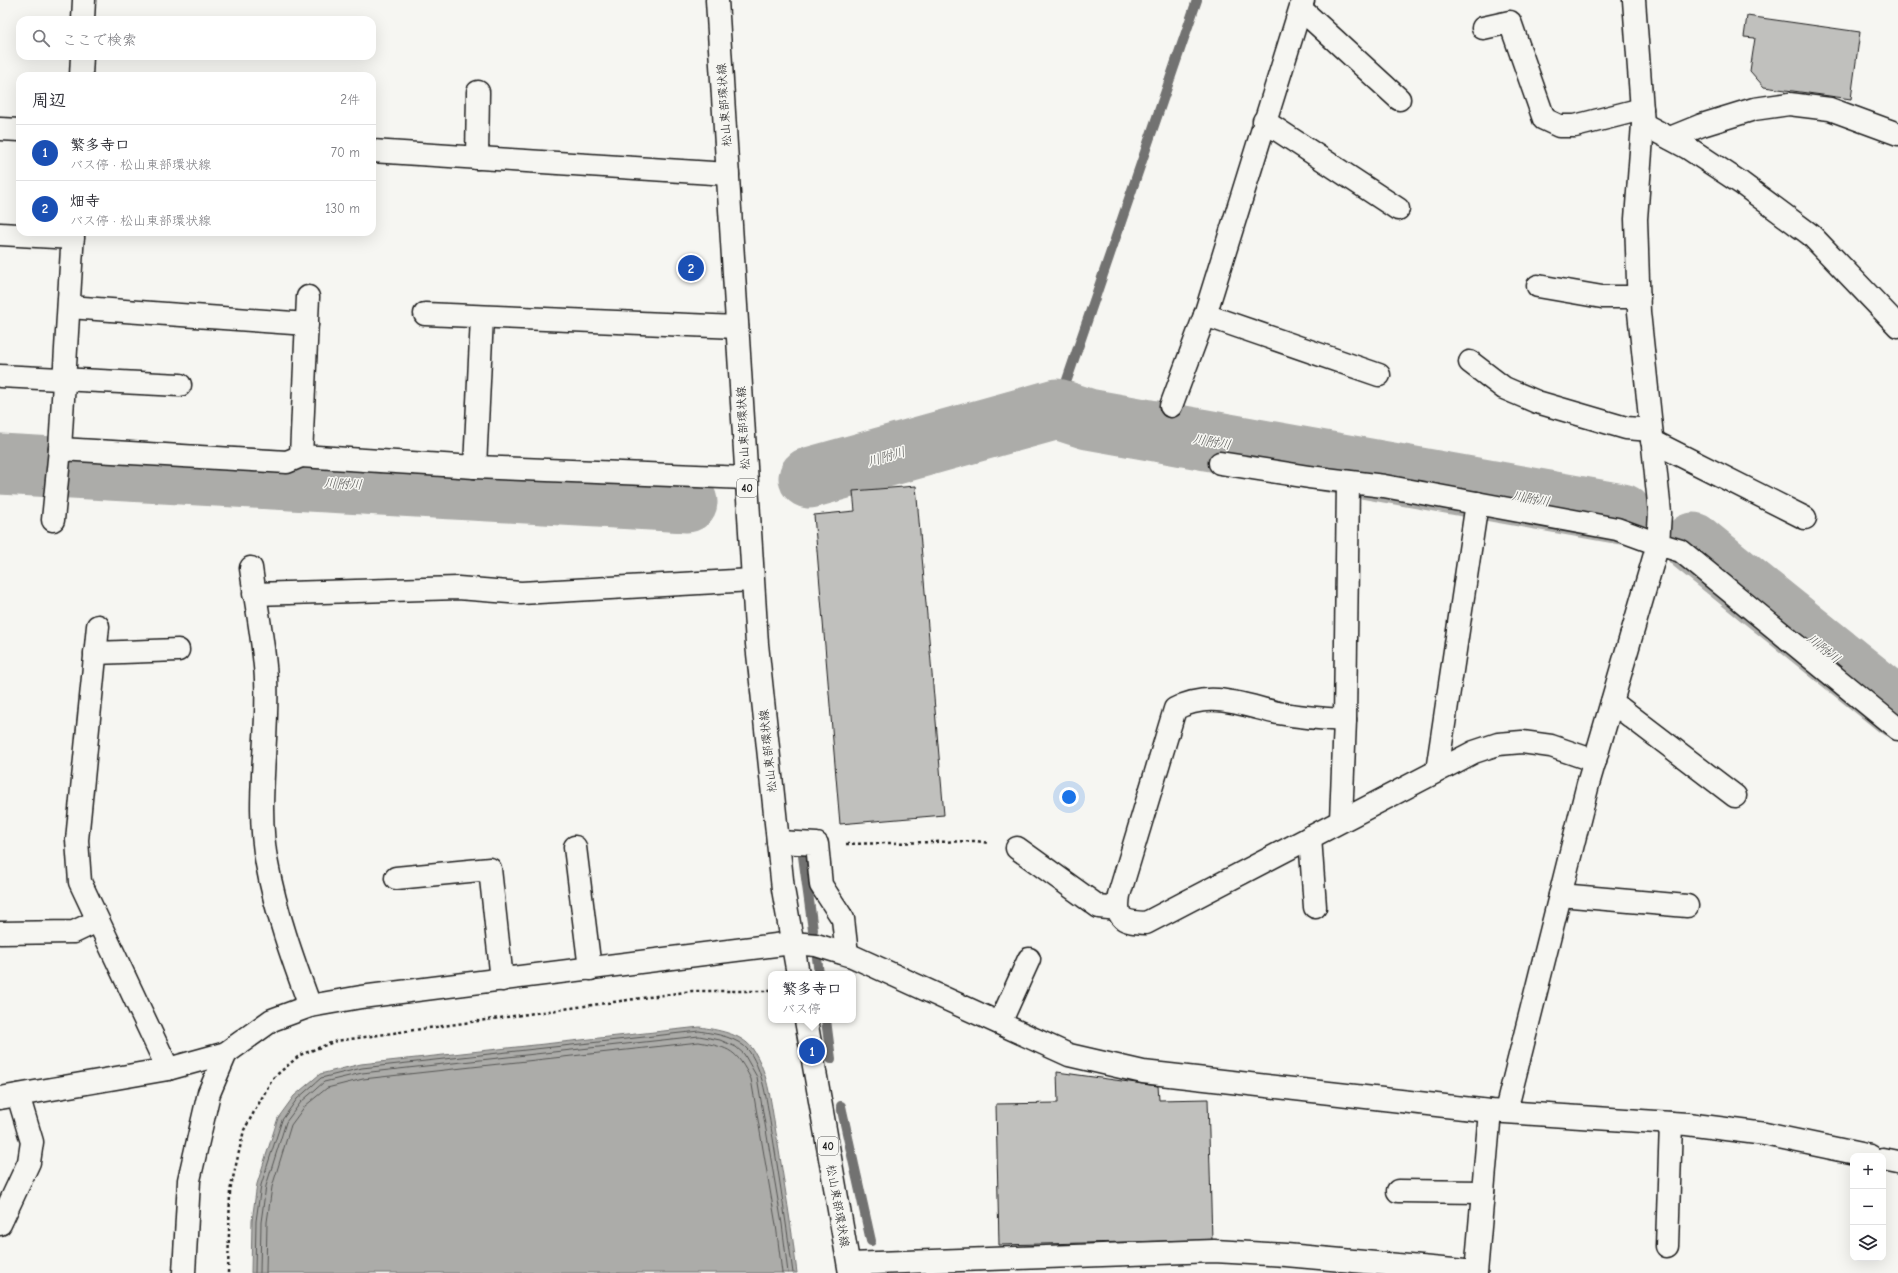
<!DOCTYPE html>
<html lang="ja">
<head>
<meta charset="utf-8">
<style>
	body { margin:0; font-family:"Comic Neue","Klee One",sans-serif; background:#f2f2f3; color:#2b2b33 }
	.controls { position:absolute; right:12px; bottom:12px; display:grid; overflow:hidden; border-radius:8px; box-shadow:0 4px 16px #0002 }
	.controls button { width:36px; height:36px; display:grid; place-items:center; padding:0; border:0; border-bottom:1px solid #e1e1e2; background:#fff; color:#2b2b33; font:20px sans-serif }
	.you { position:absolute; left:1069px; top:797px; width:14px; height:14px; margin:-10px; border:3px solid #fff; border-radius:50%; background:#1a73e8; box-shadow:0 0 0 6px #1a73e833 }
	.badge { display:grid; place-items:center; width:26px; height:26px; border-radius:50%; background:#0b8043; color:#fff; font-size:13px; font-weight:700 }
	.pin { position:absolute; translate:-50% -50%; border:2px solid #fff; box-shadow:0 1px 4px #0006 }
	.popup { position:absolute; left:768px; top:971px; width:88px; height:52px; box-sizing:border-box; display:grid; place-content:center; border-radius:8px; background:#fff; filter:drop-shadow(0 1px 3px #0005); font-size:13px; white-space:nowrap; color:#7c7c81 }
	.popup b { font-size:15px; color:#2b2b33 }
	.popup::after { content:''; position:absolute; left:50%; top:100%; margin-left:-8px; border:8px solid transparent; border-top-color:#fff }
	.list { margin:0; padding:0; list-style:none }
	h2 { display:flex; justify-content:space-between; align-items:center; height:52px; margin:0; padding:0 16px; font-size:17px }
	h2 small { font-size:13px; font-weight:400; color:#7c7c81 }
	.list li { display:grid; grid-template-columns:26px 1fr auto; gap:12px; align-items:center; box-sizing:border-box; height:56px; padding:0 16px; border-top:1px solid #e1e1e2 }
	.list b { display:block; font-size:15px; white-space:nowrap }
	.list p { margin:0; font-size:13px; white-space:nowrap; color:#7c7c81 }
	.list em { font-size:13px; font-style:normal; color:#7c7c81 }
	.icon { flex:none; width:22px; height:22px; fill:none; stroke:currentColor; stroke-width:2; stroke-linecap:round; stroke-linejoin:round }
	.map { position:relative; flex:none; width:1898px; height:1273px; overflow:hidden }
	.search { position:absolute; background:#fff; box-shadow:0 4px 16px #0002; left:16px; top:16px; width:360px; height:44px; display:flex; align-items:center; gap:10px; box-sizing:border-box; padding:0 14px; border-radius:12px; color:#7c7c81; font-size:15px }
	.panel { position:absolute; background:#fff; box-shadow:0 4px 16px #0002; left:16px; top:72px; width:360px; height:164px; border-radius:12px }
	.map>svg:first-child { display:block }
	.water { fill:#acaca9; stroke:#727271 }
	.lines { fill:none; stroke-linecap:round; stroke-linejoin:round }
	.shore { stroke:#565654; stroke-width:1 }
	.stream { stroke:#727271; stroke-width:10 }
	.river { stroke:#acaca9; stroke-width:61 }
	.building { fill:#c0c0bd; stroke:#1c1c1c }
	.minor-casing { stroke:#1c1c1c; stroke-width:25 }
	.primary-casing { stroke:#1c1c1c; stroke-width:25 }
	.path { stroke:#1c1c1c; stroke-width:2.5; stroke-dasharray:3 3; stroke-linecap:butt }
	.minor { stroke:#f6f6f2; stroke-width:22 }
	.primary { stroke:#f6f6f2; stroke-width:22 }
	.labels { text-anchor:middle; stroke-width:3; stroke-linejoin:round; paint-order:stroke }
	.shield { fill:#f6f6f2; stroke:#5d5d5c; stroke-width:1 }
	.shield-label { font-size:11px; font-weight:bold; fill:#1c1c1c }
	.street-label { font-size:12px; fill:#1c1c1c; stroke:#f6f6f2 }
	.water-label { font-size:13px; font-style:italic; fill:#565654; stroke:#f6f6f2 }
</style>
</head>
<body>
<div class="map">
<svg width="1898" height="1273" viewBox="0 0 1898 1273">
	<rect width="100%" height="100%" fill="#f6f6f2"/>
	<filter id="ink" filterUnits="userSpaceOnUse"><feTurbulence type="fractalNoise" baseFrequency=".025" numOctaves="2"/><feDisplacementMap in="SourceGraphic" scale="8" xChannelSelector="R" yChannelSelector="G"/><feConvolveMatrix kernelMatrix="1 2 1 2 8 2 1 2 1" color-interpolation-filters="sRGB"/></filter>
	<g filter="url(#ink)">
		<path class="water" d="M700 1027C717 1030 740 1033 752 1048 770 1074 771 1108 777 1138 784 1183 792 1228 797 1273H251L252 1221 257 1184 278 1118 294 1096 320 1074 361 1064Z"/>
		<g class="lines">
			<g class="shore">
				<path d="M255 1273 256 1221 261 1185 282 1120 297 1099 321 1078 362 1068 699 1031C716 1034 738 1037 749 1051 766 1076 767 1109 773 1138 780 1183 787 1228 793 1273"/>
				<path d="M260 1273 261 1222 266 1186 286 1122 301 1102 324 1082 362 1073 699 1036 720 1040 736 1047 744 1054 757 1077 782 1224 788 1273"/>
				<path d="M266 1273 267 1222 272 1187 291 1125 305 1106 327 1088 363 1079 699 1042C731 1048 736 1050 751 1079L776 1225 782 1273"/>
			</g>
			<g class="stream">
				<path d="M1057 409 1197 0"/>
				<path d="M803 856 813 930"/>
				<path d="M817 958 819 974"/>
				<path d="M826 1020 831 1059"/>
				<path d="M841 1106 871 1241"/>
			</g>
			<g class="river">
				<path d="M0 464 687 502"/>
				<path d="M809 478 1057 409 1088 419 1622 514"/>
				<path d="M1693 543 1898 708"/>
			</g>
		</g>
		<g class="building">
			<path d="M1747 16 1860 32 1851 99 1764 87 1750 71 1755 38 1744 37Z"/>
			<path d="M916 486 944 815 840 824 814 515 855 511 853 491Z"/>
			<path d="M1057 1072 1158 1086 1159 1100 1208 1099 1212 1240 999 1245 996 1104 1058 1103Z"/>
		</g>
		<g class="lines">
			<g class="minor-casing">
				<g id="minor">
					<path d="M1634 0 1643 124 1636 219 1639 312 1660 513 1658 544 1681 551 1898 729"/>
					<path d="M1301 9 1399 99"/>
					<path d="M83 20 84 0"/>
					<path d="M1483 28 1510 22 1544 119 1559 126H1575L1642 109"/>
					<path d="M81 76 82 56"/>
					<path d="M1264 121 1398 209"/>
					<path d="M1643 124 1688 148 1741 183 1811 235 1898 326"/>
					<path d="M0 129 20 130"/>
					<path d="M1670 138 1702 125 1754 109 1789 104 1830 109 1898 134"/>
					<path d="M372 151 728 174"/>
					<path d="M477 158 478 92"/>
					<path d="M0 234 73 238"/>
					<path d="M1538 286 1602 297H1639"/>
					<path d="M308 297 301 456 475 467 746 478"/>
					<path d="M69 307 307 324"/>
					<path d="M425 314 737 327"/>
					<path d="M1205 315 1379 375"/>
					<path d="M1470 362 1504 388 1537 402 1626 428 1651 430"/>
					<path d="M0 376 180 385"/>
					<path d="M1171 406 1205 315 1303 0"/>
					<path d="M1652 441 1805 518"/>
					<path d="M60 449 287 462 301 456"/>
					<path d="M1220 463 1309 477 1384 486 1617 529 1658 544 1588 784 1506 1111"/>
					<path d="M475 467 482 317"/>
					<path d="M53 520 60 449 73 232"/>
					<path d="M251 568C256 605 264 642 266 679 269 741 255 803 267 864 276 913 293 960 310 1006"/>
					<path d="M254 594 458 588 521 593 752 580"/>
					<path d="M98 626 77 840 80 882 168 1069"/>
					<path d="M95 653 178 650"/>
					<path d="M1612 702 1735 796"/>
					<path d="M1345 720C1323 719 1301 717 1278 713 1243 705 1210 690 1175 709L1119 895C1115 920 1124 922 1146 923L1474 752 1498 744 1522 742 1551 746 1595 761"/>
					<path d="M1437 771 1477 503"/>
					<path d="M1341 820 1345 720 1348 482"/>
					<path d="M1310 837 1315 907"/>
					<path d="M778 842 817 844 821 885 843 919 847 954"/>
					<path d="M575 847 590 969"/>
					<path d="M1017 848 1099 907 1118 909"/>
					<path d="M396 878 490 869 502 980"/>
					<path d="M1560 895 1687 906"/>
					<path d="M0 933 74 932 97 921"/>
					<path d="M1000 1023 1029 959"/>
					<path d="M0 1098 168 1069 226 1053 272 1020 310 1006 361 997 792 943 816 945 852 956 1069 1055 1143 1072 1490 1111 1687 1124 1765 1134 1870 1156"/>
					<path d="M1883 1159 1898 1162"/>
					<path d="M1398 1191 1483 1192"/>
					<path d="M0 1224 29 1162 32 1142 18 1095"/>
					<path d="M1667 1246 1671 1123"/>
					<path d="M849 1264 1214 1251 1286 1255 1476 1272"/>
					<path d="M184 1273 189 1180 209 1093 226 1053"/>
					<path d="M1476 1273 1490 1111"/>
				</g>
			</g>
			<g class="primary-casing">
				<g id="primary">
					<path d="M717 0 757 644 783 889 798 974"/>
					<path d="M806 1020 850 1273"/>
				</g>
			</g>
			<g class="path">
				<path d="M846 844 976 841 988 843"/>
				<path d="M228 1273 230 1191 244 1130 273 1078 300 1055 336 1041 692 991H771"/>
			</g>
			<use href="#minor" class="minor"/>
			<use href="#primary" class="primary"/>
		</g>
	</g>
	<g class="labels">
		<g class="shield">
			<rect x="737" y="479" width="20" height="18" rx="3"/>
			<rect x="818" y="1137" width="20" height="18" rx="3"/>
		</g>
		<g class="shield-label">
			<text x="747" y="492">40</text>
			<text x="828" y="1150">40</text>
		</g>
		<g class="street-label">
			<text transform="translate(724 105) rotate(-94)" y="4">松山東部環状線</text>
			<text transform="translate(743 428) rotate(-93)" y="4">松山東部環状線</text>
			<text transform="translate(768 751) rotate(-96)" y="4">松山東部環状線</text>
			<text transform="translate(838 1206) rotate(80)" y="4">松山東部環状線</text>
		</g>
		<g class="water-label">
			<text transform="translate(1212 441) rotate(10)" y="5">川附川</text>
			<text transform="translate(886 456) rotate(-16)" y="5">川附川</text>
			<text transform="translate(343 483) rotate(3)" y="5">川附川</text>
			<text transform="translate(1531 498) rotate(10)" y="5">川附川</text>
			<text transform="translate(1824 648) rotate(39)" y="5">川附川</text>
		</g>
	</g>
</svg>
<div class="controls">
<button>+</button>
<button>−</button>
<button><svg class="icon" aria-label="layers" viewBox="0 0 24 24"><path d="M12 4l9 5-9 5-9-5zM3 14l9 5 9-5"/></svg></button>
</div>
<div class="you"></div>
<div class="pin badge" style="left:812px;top:1051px;background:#1a4fb4">1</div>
<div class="popup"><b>繁多寺口</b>バス停</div>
<div class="pin badge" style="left:691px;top:268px;background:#1a4fb4">2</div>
<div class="search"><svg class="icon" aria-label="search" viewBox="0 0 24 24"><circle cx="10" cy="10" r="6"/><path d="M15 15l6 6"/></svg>ここで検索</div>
<section class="panel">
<h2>周辺<small>2件</small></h2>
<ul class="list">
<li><span class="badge" style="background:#1a4fb4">1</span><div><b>繁多寺口</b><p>バス停 · 松山東部環状線</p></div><em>70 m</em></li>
<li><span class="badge" style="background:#1a4fb4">2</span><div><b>畑寺</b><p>バス停 · 松山東部環状線</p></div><em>130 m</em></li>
</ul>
</section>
</div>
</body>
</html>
